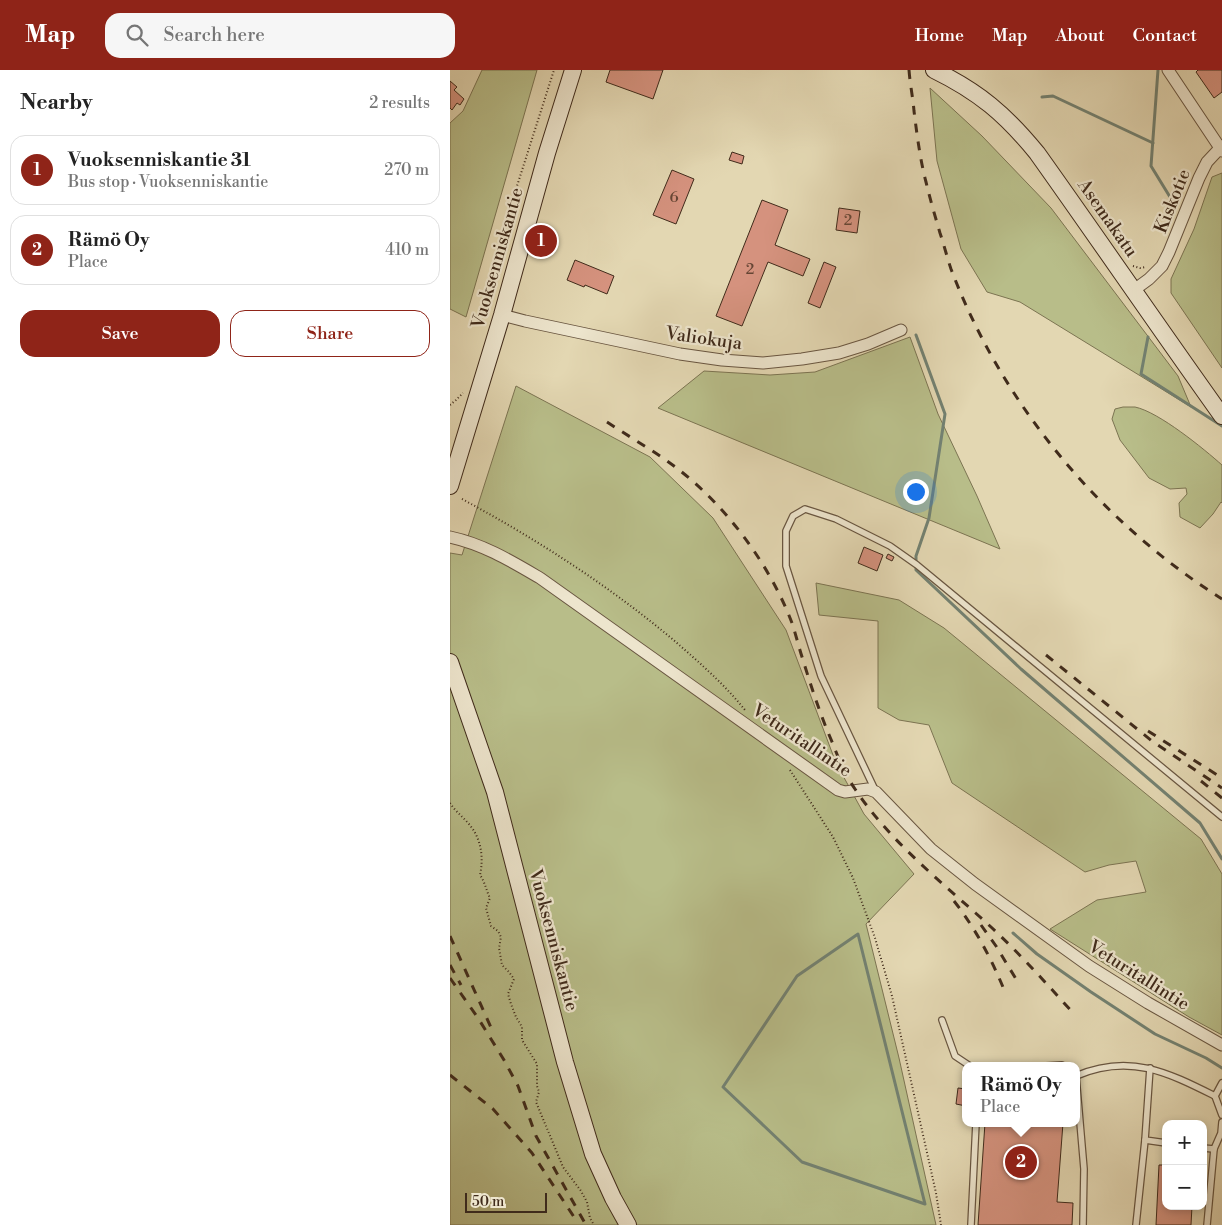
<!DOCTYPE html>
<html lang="en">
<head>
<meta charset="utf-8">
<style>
	body { margin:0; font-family:"Libre Bodoni",serif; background:#f6f6f6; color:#222 }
	.controls { position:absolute; right:15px; bottom:15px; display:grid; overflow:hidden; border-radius:10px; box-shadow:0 2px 8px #0003 }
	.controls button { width:45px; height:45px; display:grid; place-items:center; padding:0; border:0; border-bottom:1px solid #e0e0e0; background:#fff; color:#222; font:25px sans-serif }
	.scale { position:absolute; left:15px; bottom:12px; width:82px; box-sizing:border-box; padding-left:5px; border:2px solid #402b1b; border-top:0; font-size:14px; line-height:18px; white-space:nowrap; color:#402b1b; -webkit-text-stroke:4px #ede5cd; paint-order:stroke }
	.you { position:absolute; left:465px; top:421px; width:18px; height:18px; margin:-12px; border:4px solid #fff; border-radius:50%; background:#1a73e8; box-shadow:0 0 0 8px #1a73e833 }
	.badge { display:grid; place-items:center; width:32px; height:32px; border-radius:50%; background:#8f2418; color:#fff; font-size:16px; font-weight:700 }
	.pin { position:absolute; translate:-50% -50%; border:2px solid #fff; box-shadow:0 1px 5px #0006 }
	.popup { position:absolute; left:512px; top:992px; width:118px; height:65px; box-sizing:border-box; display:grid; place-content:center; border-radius:10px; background:#fff; filter:drop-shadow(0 1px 4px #0005); font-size:16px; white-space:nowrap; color:#767676 }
	.popup b { font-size:19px; color:#222 }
	.popup::after { content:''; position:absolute; left:50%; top:100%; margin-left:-10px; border:10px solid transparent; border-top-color:#fff }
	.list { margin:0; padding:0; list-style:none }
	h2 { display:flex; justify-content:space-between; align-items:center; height:65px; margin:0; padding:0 20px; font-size:21px }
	h2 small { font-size:16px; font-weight:400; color:#767676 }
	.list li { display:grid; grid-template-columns:32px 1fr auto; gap:15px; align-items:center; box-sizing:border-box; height:70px; margin:0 10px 10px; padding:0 10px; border:1px solid #e0e0e0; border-radius:15px }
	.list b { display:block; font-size:19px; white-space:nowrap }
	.list p { margin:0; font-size:16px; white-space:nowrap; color:#767676 }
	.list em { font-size:16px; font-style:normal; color:#767676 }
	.actions { display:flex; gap:10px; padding:15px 20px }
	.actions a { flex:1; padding:11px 0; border:1px solid #8f2418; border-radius:15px; text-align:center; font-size:18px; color:#8f2418 }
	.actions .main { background:#8f2418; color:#fff }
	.icon { flex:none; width:28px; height:28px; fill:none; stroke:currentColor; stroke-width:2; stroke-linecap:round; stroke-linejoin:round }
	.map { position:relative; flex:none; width:772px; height:1155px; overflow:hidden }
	header { display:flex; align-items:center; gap:30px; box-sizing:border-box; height:70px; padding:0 25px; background:#8f2418; color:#fff }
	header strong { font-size:24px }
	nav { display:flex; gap:28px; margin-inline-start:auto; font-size:18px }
	.search { width:350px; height:45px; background:#f6f6f6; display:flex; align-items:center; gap:12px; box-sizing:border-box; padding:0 18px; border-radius:15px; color:#767676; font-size:19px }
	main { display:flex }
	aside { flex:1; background:#fff }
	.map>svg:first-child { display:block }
	.green { fill:#b8bd89; stroke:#7c7452 }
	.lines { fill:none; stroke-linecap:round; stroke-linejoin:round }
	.stream { stroke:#738171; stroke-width:3 }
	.building { fill:#d5927e; stroke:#402b1b }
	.lane-casing { stroke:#695641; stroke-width:8 }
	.street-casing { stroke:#695641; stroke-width:13 }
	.secondary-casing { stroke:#402b1b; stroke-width:18 }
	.path { stroke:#402b1b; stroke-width:2; stroke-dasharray:1 2.5; stroke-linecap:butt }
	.lane { stroke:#ede5cd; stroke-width:5.5 }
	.street { stroke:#ede5cd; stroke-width:11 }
	.secondary { stroke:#ede5cd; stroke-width:16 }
	.rail { stroke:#402b1b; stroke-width:3; stroke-dasharray:9 9; stroke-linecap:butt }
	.labels { text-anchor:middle; stroke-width:4.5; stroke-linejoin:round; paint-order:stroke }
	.number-label { font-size:15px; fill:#654534 }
	.street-label { font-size:18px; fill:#402b1b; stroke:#ede5cd }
</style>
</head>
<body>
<header>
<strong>Map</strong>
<div class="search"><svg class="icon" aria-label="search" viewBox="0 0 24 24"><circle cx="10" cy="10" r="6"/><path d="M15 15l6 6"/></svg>Search here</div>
<nav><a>Home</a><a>Map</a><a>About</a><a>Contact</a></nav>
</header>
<main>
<aside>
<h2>Nearby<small>2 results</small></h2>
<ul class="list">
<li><span class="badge">1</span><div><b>Vuoksenniskantie 31</b><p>Bus stop · Vuoksenniskantie</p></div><em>270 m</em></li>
<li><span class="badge">2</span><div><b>Rämö Oy</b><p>Place</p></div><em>410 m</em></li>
</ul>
<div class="actions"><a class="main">Save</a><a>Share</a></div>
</aside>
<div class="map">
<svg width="772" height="1155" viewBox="0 0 772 1155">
	<rect width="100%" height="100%" fill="#e3d7b2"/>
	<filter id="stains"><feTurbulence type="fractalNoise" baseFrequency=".004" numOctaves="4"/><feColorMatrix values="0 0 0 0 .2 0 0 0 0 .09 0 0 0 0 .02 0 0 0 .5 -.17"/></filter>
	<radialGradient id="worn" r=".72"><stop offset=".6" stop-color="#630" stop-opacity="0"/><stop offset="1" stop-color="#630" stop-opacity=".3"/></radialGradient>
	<g class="green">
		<path d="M32 0H87L16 247 0 239V53L13 41Z"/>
		<path d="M480 18 532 66 601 138 728 306 741 337 570 232 537 222 511 179 487 91Z"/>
		<path d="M772 103V298L721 223V209L744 159 762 107Z"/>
		<path d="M460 267 488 344 527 426 550 479 208 338 254 301 320 305 365 302Z"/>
		<path d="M66 316 200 387 263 448 336 560 386 693 414 744 464 804 416 854 449 988 486 1155H0V483L12 485Z"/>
		<path d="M673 337C677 337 681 337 685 337 709 342 754 379 772 395V433L771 432 763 444 750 458 730 447 729 433 737 424 736 418 720 419 699 408 670 370 662 349 665 339Z"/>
		<path d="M366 513 449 530 494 558 751 769 772 804V965L739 947 600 859 647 830 696 822 686 791 659 795 635 802 502 713 479 655 449 650 428 638V551L369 545Z"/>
	</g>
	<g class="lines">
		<g class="stream">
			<path d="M708 0 701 96 720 127"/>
			<path d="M592 27 603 26 703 73"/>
			<path d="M466 265 495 344 479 448 466 486V500L571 599 750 753 772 789"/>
			<path d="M698 267 691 304 772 356"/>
			<path d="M563 863 587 884 641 922 705 964 756 988 772 998"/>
			<path d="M408 864 475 1134 352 1092 273 1017 347 906Z"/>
		</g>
	</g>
	<g class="building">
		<path d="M160 0H213L203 29 156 12Z"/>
		<path d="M748 0H772V22L764 28 746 2Z"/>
		<path d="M0 11 7 17 4 20 14 29 10 35 7 33 2 40 0 38Z"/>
		<path d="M282 82 294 86 292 94 279 90Z"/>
		<path d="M222 100 244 109 226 154 203 145Z"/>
		<path d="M312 130 338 140 325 175 360 189 353 206 318 192 292 256 266 246Z"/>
		<path d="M389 138 410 141 407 163 386 160Z"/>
		<path d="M125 190 164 206 157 224 135 215 134 217 117 210Z"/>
		<path d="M374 192 386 197 370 238 358 233Z"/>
		<path d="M414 477 433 485 427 501 408 493Z"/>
		<path d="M438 484 444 487 442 491 436 488Z"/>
		<path d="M508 1018 516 1019V1036L506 1034Z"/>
		<path d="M535 1053H613L607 1132 623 1133 622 1155H528Z"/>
		<path d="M709 1095H716V1136H742L741 1155H706Z"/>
	</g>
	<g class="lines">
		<g class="lane-casing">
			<g id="lane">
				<path d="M426 722 371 606 336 496V461L343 446 355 439 386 449 440 476 467 495 772 747"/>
				<path d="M492 950 505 986 520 996"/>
				<path d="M596 996 612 995 614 996"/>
				<path d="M700 998 695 1070 716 1073"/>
				<path d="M626 1006 634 1099 633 1155"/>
				<path d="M626 1006C679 983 717 1002 765 1026"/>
				<path d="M772 1013 765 1026 772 1045"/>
				<path d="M753 1078 764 1079"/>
				<path d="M521 1155 526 1053"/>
				<path d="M686 1155 695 1070"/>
				<path d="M757 1155 764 1079 771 1063 772 1052"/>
			</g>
		</g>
		<g class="street-casing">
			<g id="street">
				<path d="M718 0 772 81"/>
				<path d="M684 220 699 209 712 196 719 182 749 108 757 92 772 76"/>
				<path d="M52 245 75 251 230 284 272 290 313 293 352 289 389 283 418 274 451 260"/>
				<path d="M0 467C33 474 61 491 90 508L388 720 395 722 418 719 426 722 481 779 525 814 639 896 698 933 772 975"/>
			</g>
		</g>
		<g class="secondary-casing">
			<g id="secondary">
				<path d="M484 0C529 22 555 44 587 83 649 170 709 258 772 346"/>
				<path d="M0 416 52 245 97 83 123 0"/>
				<path d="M0 592 45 722 115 992 143 1084 163 1128 178 1155"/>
			</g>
		</g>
		<g class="path">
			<path d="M683 196 690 198 696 197"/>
			<path d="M50 197V173L53 160 104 0"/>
			<path d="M0 335 6 330 13 323"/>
			<path d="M12 429C88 470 161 517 227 573 251 594 275 615 295 640"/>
			<path d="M340 700 383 767 403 808 425 868 442 926 486 1123 491 1155"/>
			<path d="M0 733C5 741 12 746 18 753 31 767 34 787 30 805 35 812 36 820 40 828L36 838 41 856 48 861 51 867 49 878 52 895 59 902 64 909 58 924 61 934 66 947 72 957V970L87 994V1016L89 1022 86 1032 113 1097 131 1121 137 1132 140 1148 144 1155"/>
		</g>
		<use href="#lane" class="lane"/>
		<use href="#street" class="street"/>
		<use href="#secondary" class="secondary"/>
		<g class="rail">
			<path d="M459 0C460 14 463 28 464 41 467 65 470 89 476 112 480 129 485 146 490 163 494 175 497 187 501 199 552 334 650 452 772 529"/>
			<path d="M157 352C181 368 206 382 228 399 277 437 320 495 342 553 346 565 349 578 353 590 362 619 371 647 383 674 389 690 396 706 405 719 441 773 493 813 541 857 570 884 597 914 624 944"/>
			<path d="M596 585 702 671 772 718"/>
			<path d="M698 661 772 708"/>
			<path d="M751 711 772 728"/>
			<path d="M504 831C526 859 542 890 555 922"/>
			<path d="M531 855 546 876 566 909"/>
			<path d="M0 866 43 962"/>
			<path d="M0 895 11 915"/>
			<path d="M0 908 28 948 54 990 68 1016 86 1066 136 1155"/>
			<path d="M0 1005 43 1039 82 1083 124 1147"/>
		</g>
	</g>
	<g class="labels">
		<g class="number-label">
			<text x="224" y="132">6</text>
			<text x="398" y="155">2</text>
			<text x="300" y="204">2</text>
		</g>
		<g class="street-label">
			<text transform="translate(722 131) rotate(-68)" y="6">Kiskotie</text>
			<text transform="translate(658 148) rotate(55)" y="6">Asemakatu</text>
			<text transform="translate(47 188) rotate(-74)" y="6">Vuoksenniskantie</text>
			<text transform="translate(254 268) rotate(8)" y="6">Valiokuja</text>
			<text transform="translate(352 670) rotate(34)" y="6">Veturitallintie</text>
			<text transform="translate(104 870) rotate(75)" y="6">Vuoksenniskantie</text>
			<text transform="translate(689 905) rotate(32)" y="6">Veturitallintie</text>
		</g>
	</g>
	<rect width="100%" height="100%" filter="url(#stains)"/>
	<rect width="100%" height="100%" fill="url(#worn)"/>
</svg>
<div class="controls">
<button>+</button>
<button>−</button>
</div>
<div class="scale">50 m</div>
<div class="you"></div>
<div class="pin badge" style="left:91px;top:171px">1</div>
<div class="pin badge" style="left:571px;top:1092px">2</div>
<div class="popup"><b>Rämö Oy</b>Place</div>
</div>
</main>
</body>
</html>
